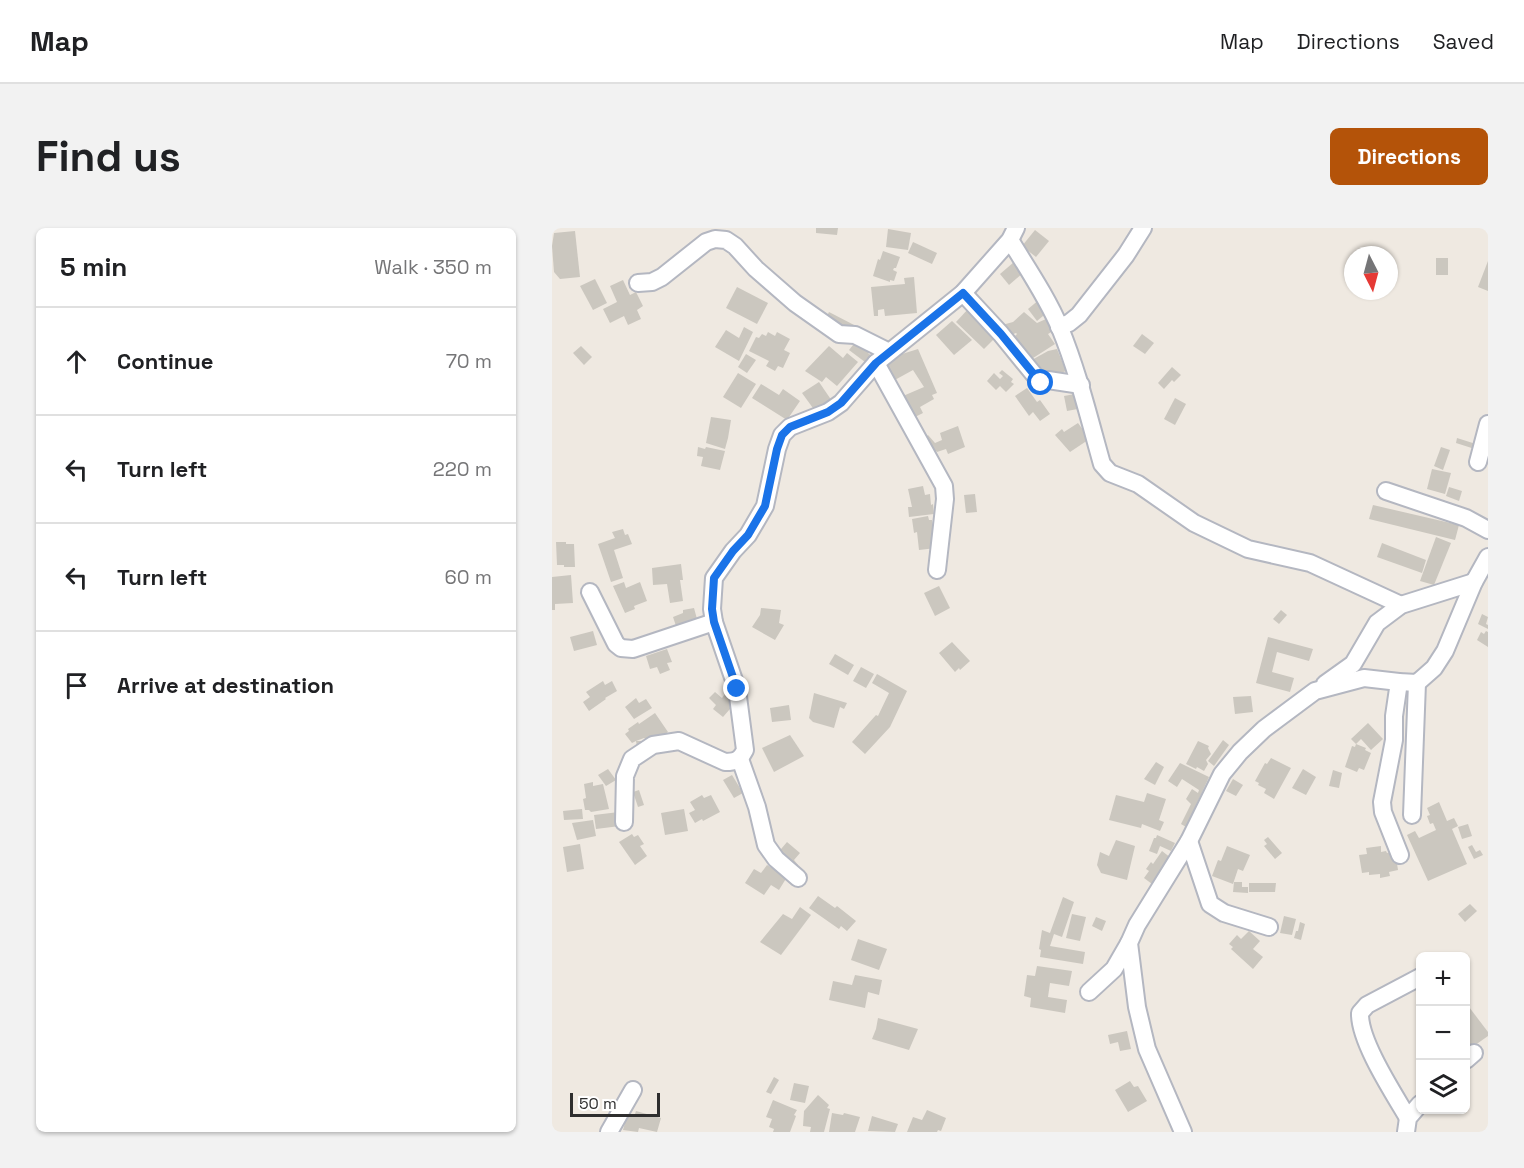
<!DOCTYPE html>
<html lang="en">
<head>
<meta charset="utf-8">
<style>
	body { margin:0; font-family:"Space Grotesk",sans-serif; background:#f2f2f2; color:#202124 }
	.controls { position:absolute; right:18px; bottom:18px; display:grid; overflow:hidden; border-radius:9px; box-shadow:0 2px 4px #0004 }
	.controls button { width:54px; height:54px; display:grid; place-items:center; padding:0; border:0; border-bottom:2px solid #e0e0e0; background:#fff; color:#202124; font:30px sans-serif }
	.compass { position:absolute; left:792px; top:18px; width:54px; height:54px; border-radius:50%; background:#fff; box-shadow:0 2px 4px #0004; rotate:174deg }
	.scale { position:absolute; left:18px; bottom:15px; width:90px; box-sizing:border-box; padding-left:6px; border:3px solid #2e2e2e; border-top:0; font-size:16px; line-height:21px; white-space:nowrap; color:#2e2e2e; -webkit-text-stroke:4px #fff; paint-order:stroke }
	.stop { position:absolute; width:18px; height:18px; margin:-14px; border:4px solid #1a73e8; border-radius:50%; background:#fff }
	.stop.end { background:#1a73e8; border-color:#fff; box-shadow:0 2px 6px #0008 }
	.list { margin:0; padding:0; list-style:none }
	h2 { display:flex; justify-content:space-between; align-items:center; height:78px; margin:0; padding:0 24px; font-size:26px }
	h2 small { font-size:20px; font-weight:400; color:#757577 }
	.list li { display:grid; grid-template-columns:39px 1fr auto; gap:18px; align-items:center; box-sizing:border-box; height:108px; padding:0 24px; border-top:2px solid #e0e0e0 }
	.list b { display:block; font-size:22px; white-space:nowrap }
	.list em { font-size:20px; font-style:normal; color:#757577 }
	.icon { flex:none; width:33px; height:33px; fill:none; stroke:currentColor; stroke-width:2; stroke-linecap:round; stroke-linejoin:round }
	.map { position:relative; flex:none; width:936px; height:904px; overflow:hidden; border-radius:9px }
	header { display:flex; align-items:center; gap:36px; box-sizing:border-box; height:84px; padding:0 30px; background:#fff; border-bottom:2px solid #e0e0e0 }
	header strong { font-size:28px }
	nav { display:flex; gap:33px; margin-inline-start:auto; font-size:21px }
	.intro { display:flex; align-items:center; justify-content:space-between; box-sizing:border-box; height:144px; padding:0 36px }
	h1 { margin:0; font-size:42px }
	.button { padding:15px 27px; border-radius:9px; background:#b45309; color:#fff; font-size:21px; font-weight:700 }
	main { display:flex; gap:36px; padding:0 36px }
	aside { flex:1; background:#fff; border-radius:9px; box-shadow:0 2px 4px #0004 }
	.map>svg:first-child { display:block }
	.building { fill:#cbc7bf }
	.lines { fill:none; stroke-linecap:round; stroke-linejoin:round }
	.minor-casing { stroke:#b4b7c1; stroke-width:20 }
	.minor { stroke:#fff; stroke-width:16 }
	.route { stroke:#1a73e8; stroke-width:8 }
</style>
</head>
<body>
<header>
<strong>Map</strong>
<nav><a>Map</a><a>Directions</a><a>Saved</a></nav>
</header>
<div class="intro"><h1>Find us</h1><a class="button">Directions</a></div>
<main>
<aside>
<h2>5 min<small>Walk · 350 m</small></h2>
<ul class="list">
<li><svg class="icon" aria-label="ahead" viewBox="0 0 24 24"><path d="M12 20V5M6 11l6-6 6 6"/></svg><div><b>Continue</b></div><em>70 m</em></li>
<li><svg class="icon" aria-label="left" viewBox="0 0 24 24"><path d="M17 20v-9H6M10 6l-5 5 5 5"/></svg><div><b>Turn left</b></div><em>220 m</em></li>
<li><svg class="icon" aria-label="left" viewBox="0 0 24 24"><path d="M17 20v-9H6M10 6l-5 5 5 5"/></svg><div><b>Turn left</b></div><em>60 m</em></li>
<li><svg class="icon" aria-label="arrive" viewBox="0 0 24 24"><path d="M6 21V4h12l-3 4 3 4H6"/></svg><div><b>Arrive at destination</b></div></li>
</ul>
</aside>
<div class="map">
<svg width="936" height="904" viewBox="0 0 936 904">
	<rect width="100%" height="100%" fill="#efe9e1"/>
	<g class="building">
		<path d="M264 0H286L285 7 264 5Z"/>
		<path d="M336 1 359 5 356 22 334 19Z"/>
		<path d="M483 2 497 13 484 29 470 18Z"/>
		<path d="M23 3 28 49 8 51 2 44 0 18 2 5Z"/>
		<path d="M361 14 385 25 380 36 356 25Z"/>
		<path d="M331 23 348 29 344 40H342L341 42 345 44 342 53 338 52V54L321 48 326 31 328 32Z"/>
		<rect x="884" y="30" width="12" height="17"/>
		<path d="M936 33V63L926 59Z"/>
		<path d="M462 34 471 45 457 57 448 46Z"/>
		<path d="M362 49 365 85 333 88 332 81 326 82V88H322L319 59 353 56 352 50Z"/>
		<path d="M43 51 55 75 41 82 28 58Z"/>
		<path d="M71 52 78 67 84 64 91 78 85 82 89 91 76 97 72 88 58 95 51 81 65 74 58 58Z"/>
		<path d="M185 59 216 75 205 96 174 80Z"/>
		<path d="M488 71 497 83 485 93 476 81Z"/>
		<path d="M418 79 446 107 432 121 404 94Z"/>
		<path d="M277 84 304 98 301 105 273 92Z"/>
		<path d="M472 84 485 95 494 91 501 103 496 106 503 116 478 132 463 108 465 106 464 105 454 109 450 97 461 94Z"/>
		<path d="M400 93 420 112 402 127 384 107Z"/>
		<path d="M192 99 201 104 187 133 163 119 174 102 187 110Z"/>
		<path d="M216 104 223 108 225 104 238 111 232 122 238 125 231 140 226 138 223 143 214 138 217 133 197 123 204 109 207 110 210 106 214 108Z"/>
		<path d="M590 106 602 115 593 126 581 118Z"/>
		<path d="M305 112 318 123 316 125 323 131 317 137 297 122Z"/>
		<path d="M29 118 40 129 32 137 21 125Z"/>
		<path d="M277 118 291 130 295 125 306 134 285 158 274 149 270 154 253 143Z"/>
		<path d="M366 121 385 165 380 167 382 171 368 179 371 185 361 190 351 168 372 159 361 142 341 153 331 132Z"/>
		<path d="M505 121 514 143 490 153 478 133 496 123Z"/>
		<path d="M194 126 204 132 195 145 186 139Z"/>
		<path d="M620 139 629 147 622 154 620 152 612 161 606 155Z"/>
		<path d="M450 142 461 151 459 154 462 156 454 164 448 158 444 162 435 153 442 145 448 151 451 148 447 145Z"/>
		<path d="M186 145 204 156 189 180 171 169Z"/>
		<path d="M267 154 282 176 266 187 250 165Z"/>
		<path d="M209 156 227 167 231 161 248 173 235 192 200 170Z"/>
		<path d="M475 160 485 174 488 172 498 186 488 193 481 184 477 188 463 168Z"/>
		<path d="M528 165 531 180 515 183 512 168Z"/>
		<path d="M623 170 634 176 623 197 612 191Z"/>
		<path d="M159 189 179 192 176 210 173 221 154 215Z"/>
		<path d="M526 195 534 206 532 207 536 212 518 224 503 207 510 201 512 204Z"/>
		<path d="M406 198 413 219 396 226 394 221 385 224 384 223 381 226 369 214 376 207 383 215 390 212 388 205Z"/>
		<path d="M905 210 927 217 926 222 904 215Z"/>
		<path d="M146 219 153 221 154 219 173 223 168 242 149 238 151 229 145 228Z"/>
		<path d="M889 219 898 222 891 242 882 238Z"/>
		<path d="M880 241 899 245 893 266 875 261Z"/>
		<path d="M371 258 373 267 378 266 379 277 381 276 382 286 357 289 356 279H360L356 261Z"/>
		<path d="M897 259 910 263 907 273 894 268Z"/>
		<path d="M423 266 425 284 414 285 412 267Z"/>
		<path d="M821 277 907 297 903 312 817 291Z"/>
		<path d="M376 288 377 292H380L381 300H384V320L367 322 365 304 362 305 360 291Z"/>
		<path d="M71 301 73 307 76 306 80 316 62 322 71 350 59 354 46 316 63 310 60 304Z"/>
		<path d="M884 309 899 315 882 357 868 353Z"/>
		<path d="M4 314H14V316H22L23 339H12V337H5Z"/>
		<path d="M830 315 874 332 870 345 825 329Z"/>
		<path d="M129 336 131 352H128L131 373 118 375 115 356 101 357 100 340Z"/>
		<path d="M19 347 21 375 3 376V382H0V349Z"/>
		<path d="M72 354 74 360 88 354 95 373 82 378 83 381 73 385 61 358Z"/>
		<path d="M387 358 398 380 383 388 372 365Z"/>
		<path d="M142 380 145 391 140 392 142 396 125 401 121 389 131 385V382Z"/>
		<path d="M209 380 229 382 227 395 232 397 223 412 200 399 208 387Z"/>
		<path d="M729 382 735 387 727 396 721 391Z"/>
		<path d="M930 386 936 389 934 396 936 397V401L926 396Z"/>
		<path d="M41 403 45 417 22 423 18 409Z"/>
		<path d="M934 403 936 404V419L925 412 929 404 932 406Z"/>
		<path d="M716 409 761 421 757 433 725 424 720 444 742 450 738 464 704 455Z"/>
		<path d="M400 414 418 433 408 442 407 440 403 444 387 425Z"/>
		<path d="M115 421 120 434 115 435 118 442 108 446 105 439 98 441 94 428Z"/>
		<path d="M283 426 302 437 296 447 277 436Z"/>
		<path d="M309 439 322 446 314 460 301 453Z"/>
		<path d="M325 446 355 463 338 499 313 526 300 514 324 487 326 488 337 465 320 455Z"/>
		<path d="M51 453 53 457 60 453 65 463 53 470 54 471 37 483 31 474 38 469 34 464Z"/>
		<path d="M163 464 170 470 173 466 184 474 171 489 161 481 164 477 157 470Z"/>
		<path d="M262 465 295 475 292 481 288 479 282 500 261 494 257 490Z"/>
		<path d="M699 468 701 484 683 486 681 469Z"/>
		<path d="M84 470 87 475 94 471 100 480 82 491 73 479Z"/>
		<path d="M237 477 239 492 220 494 218 480Z"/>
		<path d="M103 485 116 504 106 511 98 514 92 510 84 513H92V518L85 519 84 513 80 515 73 506 77 503 76 501 86 494 87 496Z"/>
		<path d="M816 495 831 511 819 522 809 511 804 516 799 511Z"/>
		<path d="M238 507 252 528 222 544 210 520Z"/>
		<path d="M671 512 677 517 662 538 656 533Z"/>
		<path d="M646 513 657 518 656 520 659 526 654 532 656 536 652 543 645 539 644 541 634 536Z"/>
		<path d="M804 516 814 520 813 522 819 525 812 542 807 540 805 544 793 539 800 518 803 519Z"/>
		<path d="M719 530 739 540 722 571 712 565 714 561 706 557 707 555 703 553 713 535 715 536Z"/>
		<path d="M604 534 612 539 603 557 592 551Z"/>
		<path d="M628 535 657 549 634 599 629 596 639 576 634 571 640 561 646 565 647 562 630 551 625 559 616 553Z"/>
		<path d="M56 541 64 552 54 558 46 547Z"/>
		<path d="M751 541 764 549 754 567 740 560Z"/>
		<path d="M781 542 790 545 787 560 777 558Z"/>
		<path d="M180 547 191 565 182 570 171 552Z"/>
		<path d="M681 551 691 557 684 568 674 563Z"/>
		<path d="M41 554V558L51 556 57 581 39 584 37 582H33L31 571 34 570 32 556Z"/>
		<path d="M87 562 92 577 86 579 81 564Z"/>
		<path d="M595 565 614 571 607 592 612 594 608 603 590 596 589 600 557 592 564 567 592 574Z"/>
		<path d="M150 567 152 570 159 567 168 584 151 593 150 591 143 595 137 585 143 582 138 574Z"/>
		<path d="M887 574 895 593 902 590 906 598 900 601 915 636 876 653 855 607 863 603 867 610 884 602 881 595 878 596 875 588 878 587 875 580Z"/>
		<path d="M30 581 31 591 12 592 11 583Z"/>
		<path d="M132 581 136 603 113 607 109 585Z"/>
		<path d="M67 584 68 598 44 601 42 587Z"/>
		<path d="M41 592 44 608 25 612 20 595Z"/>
		<path d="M916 596 920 608 910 611 906 599Z"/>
		<path d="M80 606 82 609 86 607 92 616 88 618 95 628 83 637 67 614Z"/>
		<path d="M605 607 623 615 619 623 608 618 605 626 597 623 602 610H604Z"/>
		<path d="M716 609 730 625 723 631 712 618 715 616 712 612Z"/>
		<path d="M564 612 583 618 575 652 549 645 545 637 548 624 557 628Z"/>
		<path d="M235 614 248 625 242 632 246 637 241 642 224 627Z"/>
		<path d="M28 616 32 641 15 644 11 619Z"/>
		<path d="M920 617 924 624 928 622 931 627 922 631 916 619Z"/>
		<path d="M675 618 698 627 691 643 686 641 681 656 660 648 666 632 669 633Z"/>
		<path d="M829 618V624L834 623 835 625 843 623 846 642 837 644 838 648 828 650V646L817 647V644L810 645 807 627 815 626 814 620Z"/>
		<path d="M610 623 619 630 600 656 592 650 597 643 594 641 599 634 601 636Z"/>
		<path d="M215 637 235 649 227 662 219 657 212 667 193 655 202 641 209 645Z"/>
		<path d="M682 654H690V659H696V665L681 664Z"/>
		<path d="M697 655H724L723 664H697Z"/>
		<path d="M266 668 283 680 285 678 304 693 295 703 289 698 287 701 257 680Z"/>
		<path d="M511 669 522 674 510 709 502 706 498 718 533 724 531 736 488 729 489 722 487 721 490 702 498 705Z"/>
		<path d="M918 676 925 683 913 694 906 686Z"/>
		<path d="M248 679 259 687 229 727 208 714 231 686 240 691Z"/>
		<path d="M520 686 534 689 528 713 514 710Z"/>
		<path d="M732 688 744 691 740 707 728 705Z"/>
		<path d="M544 689 554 693 550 703 540 698Z"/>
		<path d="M748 694 753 696 749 712 742 710 744 703H746Z"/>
		<path d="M697 703 708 713 701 721 711 729 701 741 679 721 681 719 677 716 685 707 689 711Z"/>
		<path d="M306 711 335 721 327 742 299 732Z"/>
		<path d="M485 738 520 743 517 758 498 755 496 769 515 772 513 785 478 779 479 770 472 768 475 747 483 748Z"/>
		<path d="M303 747 330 752 327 767 316 764 313 780 277 772 281 753 300 757Z"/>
		<path d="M914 775 936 804V808L919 820 914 813Z"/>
		<path d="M326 790 366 801 357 822 320 811 324 801Z"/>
		<path d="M575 803 579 821 568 823 566 814 558 816 556 807Z"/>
		<path d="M222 849 227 852 219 866 214 864Z"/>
		<path d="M578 853 582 859 586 858 595 873 576 884 563 862Z"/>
		<path d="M242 855 257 858 253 875 238 872Z"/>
		<path d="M266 867 277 877 275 880 278 881 272 904H258L259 899 251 898 252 883Z"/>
		<path d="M221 872 245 882 242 887 244 888 238 904H221L222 901 217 899 220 891 214 889Z"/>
		<path d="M375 882 394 890 389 903 386 902 385 904H355L361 889 370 892Z"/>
		<path d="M84 883 109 890 105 904 87 900 86 904 71 902 75 887 82 889Z"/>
		<path d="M280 885 291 887 292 885 308 889 303 904H277Z"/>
		<path d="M320 888 346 896 343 904 316 903Z"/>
	</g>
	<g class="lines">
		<g class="minor-casing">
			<g id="minor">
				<path d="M458 12C475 40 495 69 508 100 526 144 537 190 550 236L558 245 586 256 642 295 696 321 758 335 849 377"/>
				<path d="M86 55 100 54 110 49 154 14 163 11 174 12 183 18 204 41 243 75 287 106 303 107 337 124"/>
				<path d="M411 65 449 106 489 155 496 152 529 157"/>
				<path d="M507 99 517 95 527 87 574 27 591 0"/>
				<path d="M324 135 392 258 393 271 385 342"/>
				<path d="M926 234 936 196"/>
				<path d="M834 263 914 290 936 302"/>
				<path d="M38 364 64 416 69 420 81 421 162 394"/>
				<path d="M847 454 842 488V512L830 574 831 584 848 627"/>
				<path d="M773 456 801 436 825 395 849 377 922 354"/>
				<path d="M188 531 205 579 214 617 224 631 246 650"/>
				<path d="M860 587 865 455"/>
				<path d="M72 594 73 548 80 531 101 517 127 513 173 534C184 534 188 532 193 522L185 461 162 394 160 381 162 350 181 323 196 307 213 278 225 221 230 207 238 199 276 184 289 175 324 135 411 65 458 12 464 0"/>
				<path d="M637 613 658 676 672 685 717 699"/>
				<path d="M537 764 562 741 577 715"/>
				<path d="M914 832 922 825"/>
				<path d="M856 890C842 866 807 813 808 785L815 777 868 749"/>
				<path d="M57 904 81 862"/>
				<path d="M631 904 595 821 585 779 577 715 585 697 637 613 670 546 688 524 712 501 763 463 812 450 847 454 865 455 882 440 893 423 922 354 936 329"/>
				<path d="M854 904 856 890 868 876"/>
			</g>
		</g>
		<use href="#minor" class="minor"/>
	</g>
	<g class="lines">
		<path class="route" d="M185 461 162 394 160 381 162 350 181 323 196 307 213 278 225 221 230 207 238 199 276 184 289 175 324 135 411 65 449 106 489 155"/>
	</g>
</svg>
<div class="controls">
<button>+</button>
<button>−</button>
<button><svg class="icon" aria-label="layers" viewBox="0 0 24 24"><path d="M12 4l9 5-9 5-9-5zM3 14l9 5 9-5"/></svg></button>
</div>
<svg class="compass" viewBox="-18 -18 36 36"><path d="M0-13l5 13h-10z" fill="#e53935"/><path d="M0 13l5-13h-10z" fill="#757577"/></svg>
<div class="scale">50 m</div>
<div class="stop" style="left:489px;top:155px"></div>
<div class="stop end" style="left:185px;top:461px"></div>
</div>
</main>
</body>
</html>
